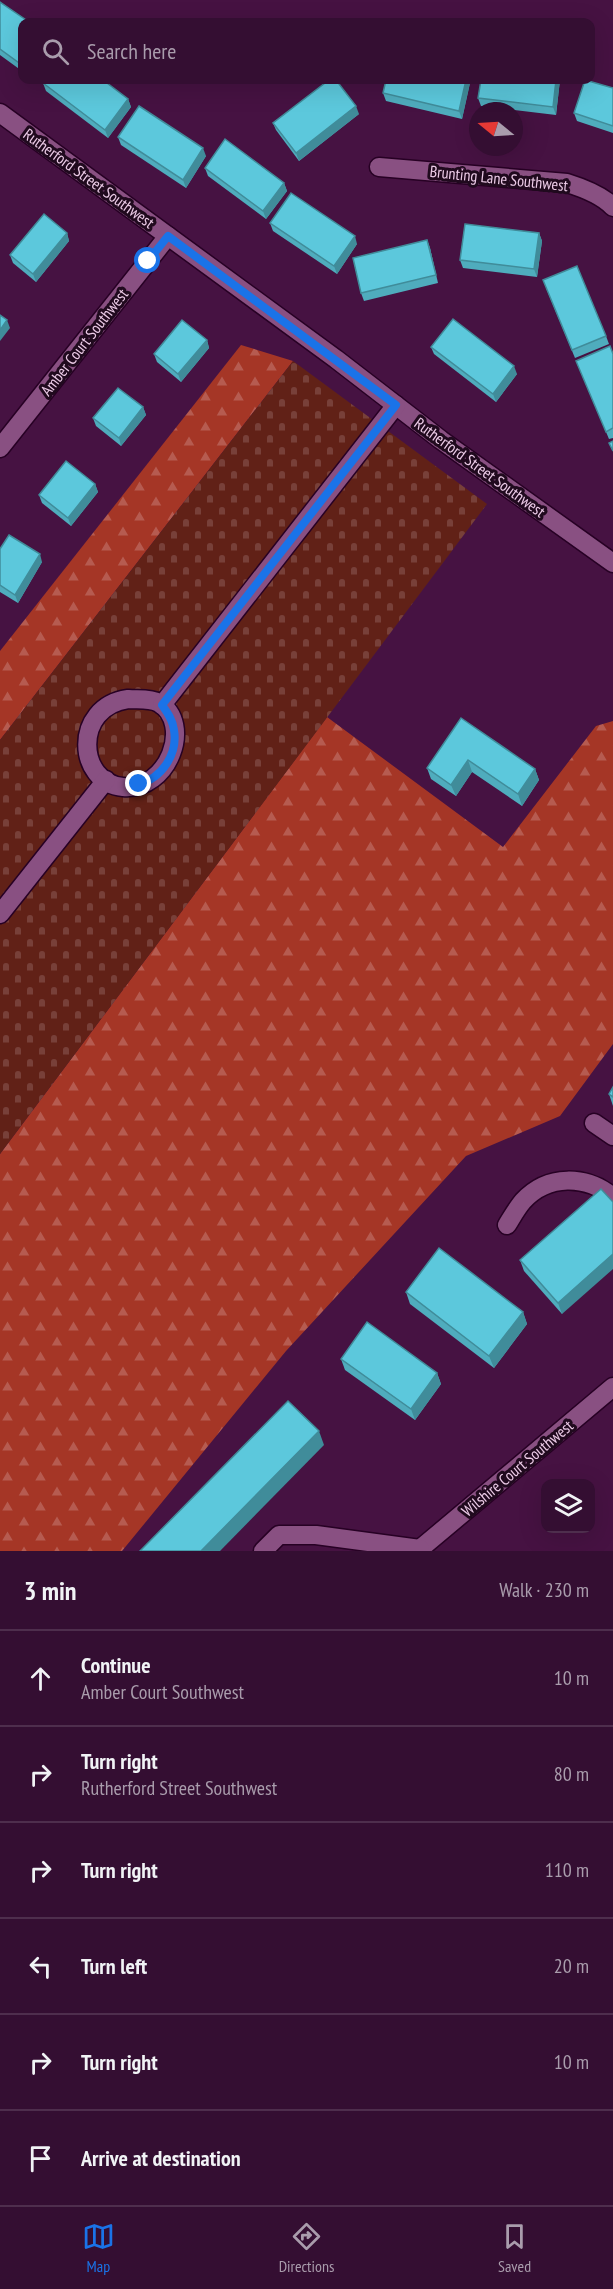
<!DOCTYPE html>
<html lang="en">
<head>
<meta charset="utf-8">
<style>
	body { margin:0; font-family:"PT Sans Narrow",sans-serif; background:#3f1c3e; color:#f1f3f6 }
	.controls { position:absolute; right:18px; bottom:18px; display:grid; overflow:hidden; border-radius:12px; box-shadow:0 6px 24px #0002 }
	.controls button { width:54px; height:54px; display:grid; place-items:center; padding:0; border:0; border-bottom:2px solid #4e2e4d; background:#340e32; color:#f1f3f6; font:30px sans-serif }
	.compass { position:absolute; left:469px; top:102px; width:54px; height:54px; border-radius:50%; background:#340e32; box-shadow:0 6px 24px #0002; rotate:288deg }
	.stop { position:absolute; width:18px; height:18px; margin:-14px; border:4px solid #1a73e8; border-radius:50%; background:#fff }
	.stop.end { background:#1a73e8; border-color:#fff; box-shadow:0 2px 6px #0008 }
	.list { margin:0; padding:0; list-style:none }
	h2 { display:flex; justify-content:space-between; align-items:center; height:78px; margin:0; padding:0 24px; font-size:26px }
	h2 small { font-size:20px; font-weight:400; color:#a99cac }
	.list li { display:grid; grid-template-columns:39px 1fr auto; gap:18px; align-items:center; box-sizing:border-box; height:96px; padding:0 24px; border-top:2px solid #4e2e4d }
	.list b { display:block; font-size:22px; white-space:nowrap }
	.list p { margin:0; font-size:20px; white-space:nowrap; color:#a99cac }
	.list em { font-size:20px; font-style:normal; color:#a99cac }
	.icon { flex:none; width:33px; height:33px; fill:none; stroke:currentColor; stroke-width:2; stroke-linecap:round; stroke-linejoin:round }
	.map { position:relative; flex:none; width:613px; height:1551px; overflow:hidden }
	.search { position:absolute; background:#340e32; box-shadow:0 6px 24px #0002; left:18px; right:18px; top:18px; height:66px; display:flex; align-items:center; gap:15px; box-sizing:border-box; padding:0 21px; border-radius:12px; color:#a99cac; font-size:22px }
	.sheet { height:654px; background:#340e32 }
	nav { display:flex; justify-content:space-around; align-items:center; box-sizing:border-box; height:84px; border-top:2px solid #4e2e4d; background:#340e32; font-size:16px; color:#a99cac }
	nav a { display:grid; justify-items:center; gap:3px }
	nav .on { color:#1a73e8 }
	.map>svg:first-child { display:block }
	.forest { fill:url(#forest-firs) }
	.cemetery { fill:url(#cemetery-stones) }
	.lines { fill:none; stroke-linecap:round; stroke-linejoin:round }
	.minor-casing { stroke:#270124; stroke-width:21 }
	.minor { stroke:#895082; stroke-width:18 }
	.wall { fill:#4facbd }
	.shaded-wall { fill:#408c9a }
	.building { fill:#5cc8dc; stroke:#408c9a; stroke-width:1.5 }
	.route { stroke:#1a73e8; stroke-width:8 }
	.labels { text-anchor:middle; stroke-width:6; stroke-linejoin:round; paint-order:stroke }
	.street-label { font-size:16px; fill:#edcce8; stroke:#200a1e }
</style>
</head>
<body>
<div class="map">
<svg width="613" height="1551" viewBox="0 0 613 1551">
	<defs>
		<pattern id="forest-firs" width="22" height="20" patternUnits="userSpaceOnUse" patternTransform="scale(1.5)"><rect width="22" height="20" fill="#a53626"/><path d="M5 1l3.5 6h-7zM16 11l3.5 6h-7z" fill="#b65b50"/></pattern>
		<pattern id="cemetery-stones" width="16" height="16" patternUnits="userSpaceOnUse" patternTransform="scale(1.5)"><rect width="16" height="16" fill="#612117"/><path d="M2 7V4a2 2 0 0 1 4 0v3zM10 15v-3a2 2 0 0 1 4 0v3z" fill="#784039"/></pattern>
	</defs>
	<rect width="100%" height="100%" fill="#461242"/>
	<g class="forest">
		<path d="M241 345 293 361 0 740V651Z"/>
		<path d="M327 717 503 847 596 726 613 721V1044L560 1116 466 1156 286 1351 122 1551H0V1154Z"/>
	</g>
	<path class="cemetery" d="M293 361 487 504 0 1154V740Z"/>
	<g class="lines">
		<g class="minor-casing">
			<g id="minor">
				<path d="M0 113 336 359 441 440 613 563"/>
				<path d="M379 167 567 183C583 188 602 195 613 207"/>
				<path d="M0 448 168 236"/>
				<path d="M128 699C137 700 150 698 159 703 193 723 169 791 123 787 77 783 72 707 128 699Z"/>
				<path d="M162 705 396 405"/>
				<path d="M0 914 106 780"/>
				<path d="M594 1123 613 1136"/>
				<path d="M507 1225C512 1217 517 1208 523 1201 548 1174 586 1175 613 1197"/>
				<path d="M420 1549 613 1387"/>
				<path d="M263 1551 279 1535H316L420 1549"/>
			</g>
		</g>
		<use href="#minor" class="minor"/>
	</g>
	<g class="wall">
		<path d="M0 2 22 22V71L0 55Z"/>
		<path d="M560 80 556 115 481 106 478 98Z"/>
		<path d="M43 83 128 99 131 107 108 138 46 91Z"/>
		<path d="M470 83 462 119 386 101 383 93Z"/>
		<path d="M613 88V133L577 121 574 113Z"/>
		<path d="M359 114 299 161 276 130 273 123Z"/>
		<path d="M118 137 206 156 186 188 121 145Z"/>
		<path d="M205 168 284 183 287 191 266 219 208 176Z"/>
		<path d="M270 223 357 244 337 274 273 231Z"/>
		<path d="M67 233 69 241 36 282 13 263 10 255Z"/>
		<path d="M539 233 542 241 537 277 463 268 460 260Z"/>
		<path d="M427 240 430 248 438 283 364 301 361 293Z"/>
		<path d="M546 288 606 336 609 344 575 358Z"/>
		<path d="M207 340 209 348 181 382 157 362 154 354Z"/>
		<path d="M431 347 517 374 496 402 434 354Z"/>
		<path d="M613 354V438L609 439 576 361Z"/>
		<path d="M143 407 146 415 121 446 96 426 93 418Z"/>
		<path d="M95 484 98 492 71 526 42 503 39 495Z"/>
		<path d="M0 549 42 562 18 603 0 592Z"/>
		<path d="M461 718 535 769 539 780 522 806 472 772 456 796 431 779 427 768Z"/>
		<path d="M609 1094 613 1097V1106Z"/>
		<path d="M601 1189 562 1314 524 1271 520 1260Z"/>
		<path d="M406 1292 523 1312 527 1324 494 1368 410 1304Z"/>
		<path d="M341 1359 437 1373 441 1384 415 1420 345 1370Z"/>
	</g>
	<g class="shaded-wall">
		<path d="M466 80H469L470 83 462 119 459 111Z"/>
		<path d="M556 80H560L556 115 553 107Z"/>
		<path d="M128 99 131 107 108 138 105 130Z"/>
		<path d="M356 106 359 114 299 161 296 153Z"/>
		<path d="M203 148 206 156 186 188 183 180Z"/>
		<path d="M284 183 287 191 266 219 263 211Z"/>
		<path d="M67 233 69 241 36 282 33 274Z"/>
		<path d="M539 233 542 241 537 277 534 269Z"/>
		<path d="M355 236 357 244 337 274 334 266Z"/>
		<path d="M427 240 430 248 438 283 436 275Z"/>
		<path d="M7 320 10 328 0 341V330Z"/>
		<path d="M207 340 209 348 181 382 178 374Z"/>
		<path d="M514 366 517 374 496 402 493 394Z"/>
		<path d="M143 407 146 415 121 446 119 438Z"/>
		<path d="M95 484 98 492 71 526 68 518Z"/>
		<path d="M40 554 42 562 18 603 15 595Z"/>
		<path d="M468 760 472 772 456 796 451 785Z"/>
		<path d="M535 769 539 780 522 806 518 794Z"/>
		<path d="M613 1254V1269L562 1314 558 1303Z"/>
		<path d="M523 1312 527 1324 494 1368 489 1356Z"/>
		<path d="M437 1373 441 1384 415 1420 411 1409Z"/>
		<path d="M319 1431 324 1445 220 1551H201Z"/>
	</g>
	<g class="building">
		<path d="M0 2 29 22H22V65L0 49Z"/>
		<path d="M46 80H103L128 99 105 130 43 83Z"/>
		<path d="M329 80H336L356 106 296 153 273 123Z"/>
		<path d="M386 80H466L459 111 383 93Z"/>
		<path d="M481 80H556L553 107 478 98Z"/>
		<path d="M585 80 613 88V126L574 113Z"/>
		<path d="M139 106 203 148 183 180 118 137Z"/>
		<path d="M225 139 284 183 263 211 205 168Z"/>
		<path d="M291 193 355 236 334 266 270 223Z"/>
		<path d="M44 214 67 233 33 274 10 255Z"/>
		<path d="M465 224 539 233 534 269 460 260Z"/>
		<path d="M427 240 436 275 361 293 353 258Z"/>
		<path d="M577 266 606 336 572 350 543 280Z"/>
		<path d="M0 315 7 320 0 330Z"/>
		<path d="M453 319 514 366 493 394 431 347Z"/>
		<path d="M182 320 207 340 178 374 154 354Z"/>
		<path d="M610 346 613 354V428L606 432 576 361Z"/>
		<path d="M118 388 143 407 119 438 93 418Z"/>
		<path d="M613 441V451L609 443Z"/>
		<path d="M66 461 95 484 68 518 39 495Z"/>
		<path d="M9 535 40 554 15 595 0 585V549Z"/>
		<path d="M461 718 535 769 518 794 468 760 451 785 427 768Z"/>
		<path d="M613 1087V1097L609 1094Z"/>
		<path d="M601 1189 613 1202V1254L558 1303 520 1260Z"/>
		<path d="M439 1248 523 1312 489 1356 406 1292Z"/>
		<path d="M367 1322 437 1373 411 1409 341 1359Z"/>
		<path d="M288 1401 319 1431 201 1551H140Z"/>
	</g>
	<g class="lines">
		<path class="route" d="M139 784C162 778 178 754 174 730 173 720 167 712 162 705L396 405 168 236 148 261"/>
	</g>
	<g class="labels">
		<g class="street-label">
			<text transform="translate(89 178) rotate(36)" y="6">Rutherford Street Southwest</text>
			<text transform="translate(499 178) rotate(6)" y="6">Brunting Lane Southwest</text>
			<text transform="translate(84 342) rotate(-52)" y="6">Amber Court Southwest</text>
			<text transform="translate(480 467) rotate(36)" y="6">Rutherford Street Southwest</text>
			<text transform="translate(517 1468) rotate(-40)" y="6">Wilshire Court Southwest</text>
		</g>
	</g>
</svg>
<div class="controls">
<button><svg class="icon" aria-label="layers" viewBox="0 0 24 24"><path d="M12 4l9 5-9 5-9-5zM3 14l9 5 9-5"/></svg></button>
</div>
<svg class="compass" viewBox="-18 -18 36 36"><path d="M0-13l5 13h-10z" fill="#e53935"/><path d="M0 13l5-13h-10z" fill="#a99cac"/></svg>
<div class="stop" style="left:148px;top:261px"></div>
<div class="stop end" style="left:139px;top:784px"></div>
<div class="search"><svg class="icon" aria-label="search" viewBox="0 0 24 24"><circle cx="10" cy="10" r="6"/><path d="M15 15l6 6"/></svg>Search here</div>
</div>
<section class="sheet">
<h2>3 min<small>Walk · 230 m</small></h2>
<ul class="list">
<li><svg class="icon" aria-label="ahead" viewBox="0 0 24 24"><path d="M12 20V5M6 11l6-6 6 6"/></svg><div><b>Continue</b><p>Amber Court Southwest</p></div><em>10 m</em></li>
<li><svg class="icon" aria-label="right" viewBox="0 0 24 24"><path d="M7 20v-9h11M14 6l5 5-5 5"/></svg><div><b>Turn right</b><p>Rutherford Street Southwest</p></div><em>80 m</em></li>
<li><svg class="icon" aria-label="right" viewBox="0 0 24 24"><path d="M7 20v-9h11M14 6l5 5-5 5"/></svg><div><b>Turn right</b></div><em>110 m</em></li>
<li><svg class="icon" aria-label="left" viewBox="0 0 24 24"><path d="M17 20v-9H6M10 6l-5 5 5 5"/></svg><div><b>Turn left</b></div><em>20 m</em></li>
<li><svg class="icon" aria-label="right" viewBox="0 0 24 24"><path d="M7 20v-9h11M14 6l5 5-5 5"/></svg><div><b>Turn right</b></div><em>10 m</em></li>
<li><svg class="icon" aria-label="arrive" viewBox="0 0 24 24"><path d="M6 21V4h12l-3 4 3 4H6"/></svg><div><b>Arrive at destination</b></div></li>
</ul>
</section>
<nav>
<a class="on"><svg class="icon" aria-label="map" viewBox="0 0 24 24"><path d="M3 6l6-2 6 2 6-2v14l-6 2-6-2-6 2zM9 4v14M15 6v14"/></svg>Map</a>
<a><svg class="icon" aria-label="directions" viewBox="0 0 24 24"><path d="M12 3l9 9-9 9-9-9zM9 14v-3h6M13 9l2 2-2 2"/></svg>Directions</a>
<a><svg class="icon" aria-label="saved" viewBox="0 0 24 24"><path d="M7 4h10v16l-5-4-5 4z"/></svg>Saved</a>
</nav>
</body>
</html>
